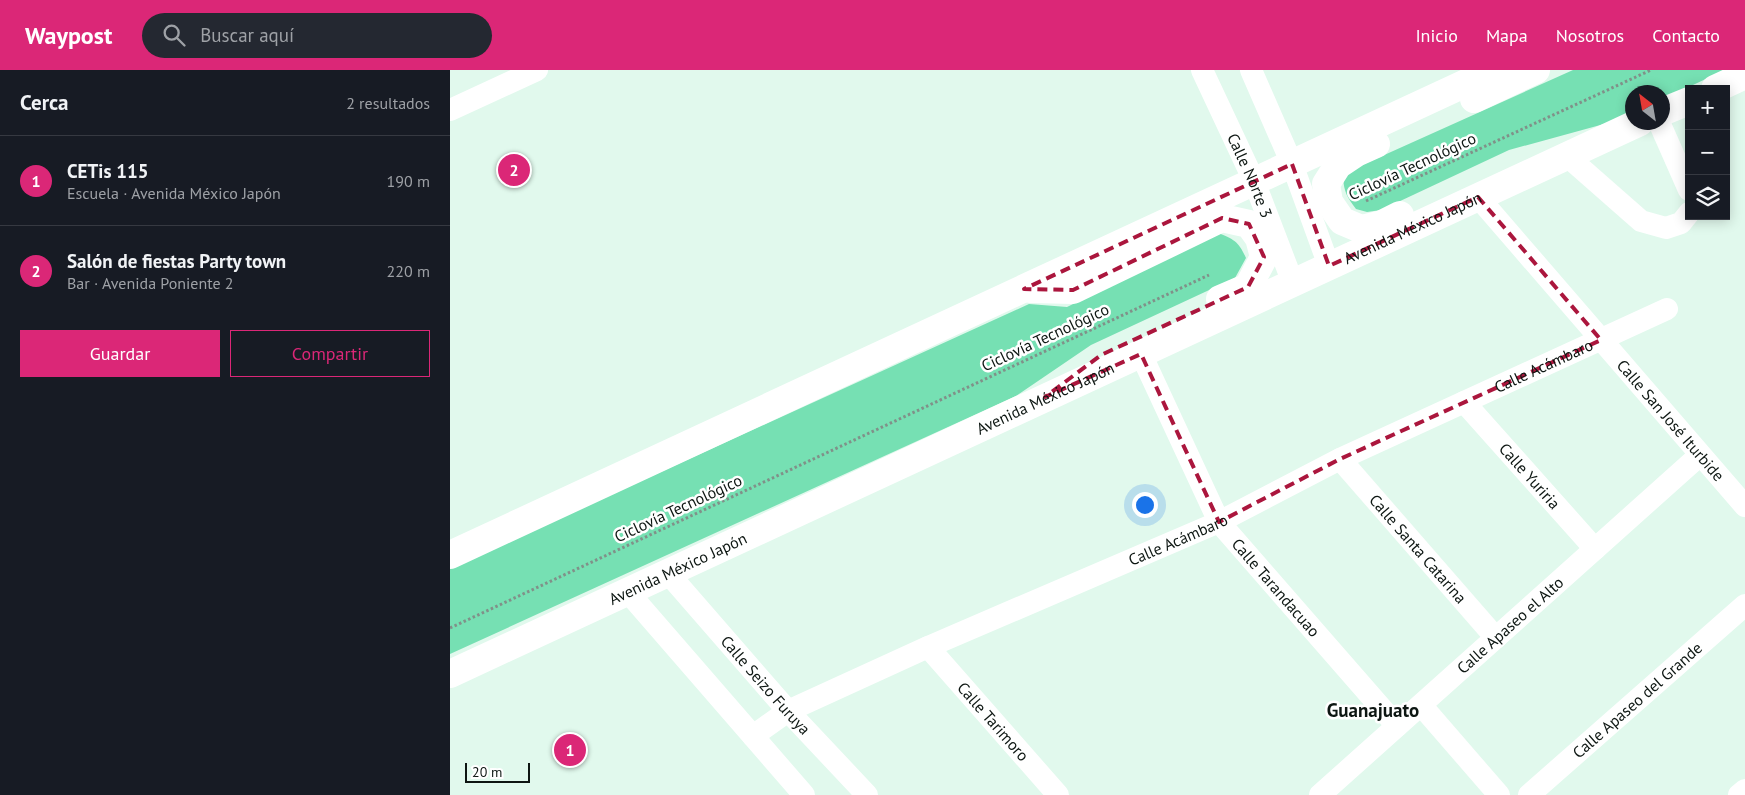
<!DOCTYPE html>
<html lang="es">
<head>
<meta charset="utf-8">
<style>
	body { margin:0; font-family:"PT Sans",sans-serif; background:#242831; color:#f1f3f6 }
	.controls { position:absolute; right:15px; top:15px; display:grid; overflow:hidden; border-radius:0px; box-shadow:0 2px 12px #0003 }
	.controls button { width:45px; height:45px; display:grid; place-items:center; padding:0; border:0; border-bottom:1px solid #363941; background:#171b24; color:#f1f3f6; font:25px sans-serif }
	.compass { position:absolute; left:1175px; top:15px; width:45px; height:45px; border-radius:50%; background:#171b24; box-shadow:0 2px 12px #0003; rotate:329deg }
	.scale { position:absolute; left:15px; bottom:12px; width:65px; box-sizing:border-box; padding-left:5px; border:2px solid #0d1612; border-top:0; font-size:14px; line-height:18px; white-space:nowrap; color:#0d1612; -webkit-text-stroke:4px #fff; paint-order:stroke }
	.you { position:absolute; left:694px; top:434px; width:18px; height:18px; margin:-12px; border:4px solid #fff; border-radius:50%; background:#1a73e8; box-shadow:0 0 0 8px #1a73e833 }
	.badge { display:grid; place-items:center; width:32px; height:32px; border-radius:50%; background:#db2777; color:#fff; font-size:16px; font-weight:700 }
	.pin { position:absolute; translate:-50% -50%; border:2px solid #fff; box-shadow:0 1px 5px #0006 }
	.list { margin:0; padding:0; list-style:none }
	h2 { display:flex; justify-content:space-between; align-items:center; height:65px; margin:0; padding:0 20px; font-size:21px }
	h2 small { font-size:16px; font-weight:400; color:#9ea1a6 }
	.list li { display:grid; grid-template-columns:32px 1fr auto; gap:15px; align-items:center; box-sizing:border-box; height:90px; padding:0 20px; border-top:1px solid #363941 }
	.list b { display:block; font-size:19px; white-space:nowrap }
	.list p { margin:0; font-size:16px; white-space:nowrap; color:#9ea1a6 }
	.list em { font-size:16px; font-style:normal; color:#9ea1a6 }
	.actions { display:flex; gap:10px; padding:15px 20px }
	.actions a { flex:1; padding:11px 0; border:1px solid #db2777; border-radius:0px; text-align:center; font-size:18px; color:#db2777 }
	.actions .main { background:#db2777; color:#fff }
	.icon { flex:none; width:28px; height:28px; fill:none; stroke:currentColor; stroke-width:2; stroke-linecap:round; stroke-linejoin:round }
	.map { position:relative; flex:none; width:1295px; height:725px; overflow:hidden }
	header { display:flex; align-items:center; gap:30px; box-sizing:border-box; height:70px; padding:0 25px; background:#db2777; color:#fff }
	header strong { font-size:24px }
	nav { display:flex; gap:28px; margin-inline-start:auto; font-size:18px }
	.search { width:350px; height:45px; background:#242831; display:flex; align-items:center; gap:12px; box-sizing:border-box; padding:0 18px; border-radius:28px; color:#9ea1a6; font-size:19px }
	main { display:flex }
	aside { flex:1; background:#171b24 }
	.map>svg:first-child { display:block }
	.green { fill:#76e0b3 }
	.lines { fill:none; stroke-linecap:round; stroke-linejoin:round }
	.path { stroke:#809189; stroke-width:3; stroke-dasharray:2.5 2.5; stroke-linecap:butt }
	.minor { stroke:#fff; stroke-width:22 }
	.major { stroke:#fff; stroke-width:28 }
	.marked { fill:none; stroke:#ab163d; stroke-width:4; stroke-dasharray:10 6; stroke-linejoin:round }
	.labels { text-anchor:middle; stroke-width:5; stroke-linejoin:round; paint-order:stroke }
	.street-label { font-size:16px; fill:#0d1612; stroke:#fff }
	.quarter-label { font-size:19px; font-weight:bold; fill:#0d1612; stroke:#fff }
</style>
</head>
<body>
<header>
<strong>Waypost</strong>
<div class="search"><svg class="icon" aria-label="search" viewBox="0 0 24 24"><circle cx="10" cy="10" r="6"/><path d="M15 15l6 6"/></svg>Buscar aquí</div>
<nav><a>Inicio</a><a>Mapa</a><a>Nosotros</a><a>Contacto</a></nav>
</header>
<main>
<aside>
<h2>Cerca<small>2 resultados</small></h2>
<ul class="list">
<li><span class="badge">1</span><div><b>CETis 115</b><p>Escuela · Avenida México Japón</p></div><em>190 m</em></li>
<li><span class="badge">2</span><div><b>Salón de fiestas Party town</b><p>Bar · Avenida Poniente 2</p></div><em>220 m</em></li>
</ul>
<div class="actions"><a class="main">Guardar</a><a>Compartir</a></div>
</aside>
<div class="map">
<svg width="1295" height="725" viewBox="0 0 1295 725">
	<rect width="100%" height="100%" fill="#e1f9ed"/>
	<g class="green">
		<path d="M1123 0H1275L1213 29 1212 22H1182V43L1165 51 1059 80 931 140 917 142 906 139C897 127 894 122 893 107L912 95Z"/>
		<path d="M768 163C784 169 789 172 796 188L785 208 641 275 566 326 0 584V498L579 234 617 237Z"/>
	</g>
	<g class="lines">
		<g class="path">
			<path d="M916 131 1201 0"/>
			<path d="M0 558 759 205"/>
		</g>
		<g class="minor">
			<path id="s1" d="M752 0 804 111 843 213"/>
			<path d="M801 0 842 94 879 196"/>
			<path d="M0 40 87 0"/>
			<path d="M1209 52 1239 120"/>
			<path d="M1117 86 1191 151 1216 158 1231 153 1239 143"/>
			<path id="s2" d="M1028 127 1295 436"/>
			<path id="s3" d="M691 284 769 452 947 656"/>
			<path id="s4" d="M1014 332 1145 479"/>
			<path id="s5" d="M890 389 1046 568"/>
			<path id="s6" d="M217 502 338 641 417 725"/>
			<path d="M177 521 354 725"/>
			<path id="s7" d="M478 577 608 725"/>
			<path d="M971 635 1049 725"/>
			<path id="s8" d="M303 666 338 641 478 577 769 452 890 389 1217 239"/>
			<path id="s9" d="M870 725 1250 385"/>
			<path id="s10" d="M1079 725 1295 535"/>
			<path d="M1289 725 1295 720"/>
		</g>
		<g class="major">
			<path d="M1265 19 1295 5"/>
			<path d="M1024 29 1086 0"/>
			<path d="M1212 42 1239 31"/>
			<path d="M926 74 906 83 888 95 876 114 879 132 892 151 911 159 932 154 950 145"/>
			<path d="M581 219 623 220 772 148 799 154 809 168 814 187 798 217 770 229"/>
			<path d="M0 485 1044 0"/>
			<path id="s11" d="M0 604 1190 52"/>
		</g>
	</g>
	<path class="marked" d="M842 94 879 196 1028 127 1151 270 890 389 769 452 691 284 595 327 651 285 798 217 814 187 799 154 772 148 623 220 574 219Z"/>
	<g class="labels">
		<g class="street-label">
			<text transform="translate(962 96) rotate(-25)" y="6">Ciclovía Tecnológico</text>
			<text dy="6" stroke="none"><textPath href="#s1" startOffset="116">Calle Norte 3</textPath></text>
			<text dy="6" stroke="none"><textPath href="#s11" startOffset="1061">Avenida México Japón</textPath></text>
			<text transform="translate(595 267) rotate(-25)" y="6">Ciclovía Tecnológico</text>
			<text dy="6" stroke="none"><textPath href="#s8" startOffset="874">Calle Acámbaro</textPath></text>
			<text dy="6" stroke="none"><textPath href="#s11" startOffset="656">Avenida México Japón</textPath></text>
			<text dy="6" stroke="none"><textPath href="#s2" startOffset="295">Calle San José Iturbide</textPath></text>
			<text dy="6" stroke="none"><textPath href="#s4" startOffset="99">Calle Yuriria</textPath></text>
			<text transform="translate(228 438) rotate(-25)" y="6">Ciclovía Tecnológico</text>
			<text dy="6" stroke="none"><textPath href="#s8" startOffset="469">Calle Acámbaro</textPath></text>
			<text dy="6" stroke="none"><textPath href="#s5" startOffset="119">Calle Santa Catarina</textPath></text>
			<text dy="6" stroke="none"><textPath href="#s11" startOffset="251">Avenida México Japón</textPath></text>
			<text dy="6" stroke="none"><textPath href="#s3" startOffset="272">Calle Tarandacuao</textPath></text>
			<text dy="6" stroke="none"><textPath href="#s9" startOffset="255">Calle Apaseo el Alto</textPath></text>
			<text dy="6" stroke="none"><textPath href="#s6" startOffset="150">Calle Seizo Furuya</textPath></text>
			<text dy="6" stroke="none"><textPath href="#s10" startOffset="144">Calle Apaseo del Grande</textPath></text>
			<text dy="6" stroke="none"><textPath href="#s7" startOffset="99">Calle Tarimoro</textPath></text>
		</g>
		<g class="quarter-label">
			<text x="923" y="647">Guanajuato</text>
		</g>
	</g>
</svg>
<div class="controls">
<button>+</button>
<button>−</button>
<button><svg class="icon" aria-label="layers" viewBox="0 0 24 24"><path d="M12 4l9 5-9 5-9-5zM3 14l9 5 9-5"/></svg></button>
</div>
<svg class="compass" viewBox="-18 -18 36 36"><path d="M0-13l5 13h-10z" fill="#e53935"/><path d="M0 13l5-13h-10z" fill="#9ea1a6"/></svg>
<div class="scale">20 m</div>
<div class="you"></div>
<div class="pin badge" style="left:120px;top:680px">1</div>
<div class="pin badge" style="left:64px;top:100px">2</div>
</div>
</main>
</body>
</html>
